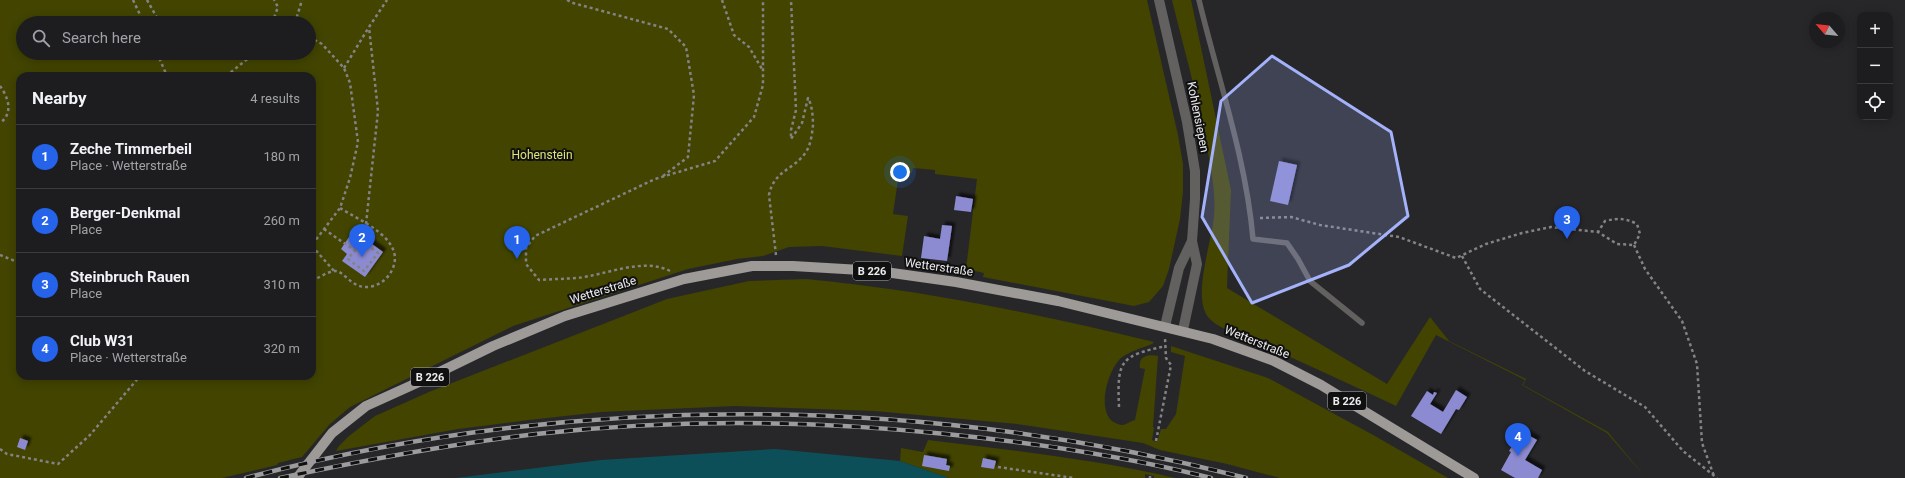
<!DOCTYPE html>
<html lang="en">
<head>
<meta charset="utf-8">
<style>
	body { margin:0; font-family:Roboto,sans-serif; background:#252629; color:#f1f3f6 }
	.controls { position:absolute; right:12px; top:12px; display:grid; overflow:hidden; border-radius:8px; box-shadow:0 2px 10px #0003 }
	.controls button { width:36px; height:36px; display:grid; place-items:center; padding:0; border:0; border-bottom:1px solid #3b3b3e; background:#1d1d20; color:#f1f3f6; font:20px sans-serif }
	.compass { position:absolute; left:1809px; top:12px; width:36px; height:36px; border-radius:50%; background:#1d1d20; box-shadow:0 2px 10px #0003; rotate:298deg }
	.you { position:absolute; left:900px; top:172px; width:14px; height:14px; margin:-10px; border:3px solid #fff; border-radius:50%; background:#1a73e8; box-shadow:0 0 0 6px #1a73e833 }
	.badge { display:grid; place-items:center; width:26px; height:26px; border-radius:50%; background:#2563eb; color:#fff; font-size:13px; font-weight:700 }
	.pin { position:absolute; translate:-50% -33px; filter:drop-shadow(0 1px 2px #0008) }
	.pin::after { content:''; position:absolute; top:21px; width:14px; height:12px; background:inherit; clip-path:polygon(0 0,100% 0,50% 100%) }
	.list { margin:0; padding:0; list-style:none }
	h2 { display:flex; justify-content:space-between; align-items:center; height:52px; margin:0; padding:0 16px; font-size:17px }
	h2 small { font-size:13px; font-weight:400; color:#a0a2a5 }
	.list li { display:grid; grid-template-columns:26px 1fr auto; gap:12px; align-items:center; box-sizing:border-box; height:64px; padding:0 16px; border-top:1px solid #3b3b3e }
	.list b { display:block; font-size:15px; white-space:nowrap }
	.list p { margin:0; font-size:13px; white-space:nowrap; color:#a0a2a5 }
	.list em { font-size:13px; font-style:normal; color:#a0a2a5 }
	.icon { flex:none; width:22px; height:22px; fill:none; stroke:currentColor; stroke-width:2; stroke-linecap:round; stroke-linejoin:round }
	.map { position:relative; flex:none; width:1905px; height:478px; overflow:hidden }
	.search { position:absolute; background:#1d1d20; box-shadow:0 2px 10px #0003; left:16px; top:16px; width:300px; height:44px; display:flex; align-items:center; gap:10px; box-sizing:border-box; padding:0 14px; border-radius:22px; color:#a0a2a5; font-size:15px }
	.panel { position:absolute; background:#1d1d20; box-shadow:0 2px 10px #0003; left:16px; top:72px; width:300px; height:308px; border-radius:12px }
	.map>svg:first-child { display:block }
	.green { fill:#424400; fill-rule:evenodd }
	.water { fill:#0d4f58 }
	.building { fill:#8c8bd2; filter:url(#shadow) }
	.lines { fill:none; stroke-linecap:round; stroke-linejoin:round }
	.path { stroke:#838385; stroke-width:2.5; stroke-dasharray:3 3; stroke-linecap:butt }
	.service { stroke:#626160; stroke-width:5.5 }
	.tertiary { stroke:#626160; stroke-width:10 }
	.primary { stroke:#9d9a98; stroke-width:10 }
	.rail-casing { stroke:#9c9c9e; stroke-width:4.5 }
	.rail { stroke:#101011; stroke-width:3; stroke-dasharray:9; stroke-linecap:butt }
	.marked { fill:#a4b2fc; fill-opacity:0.2; stroke:#a4b2fc; stroke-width:3; stroke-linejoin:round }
	.labels { text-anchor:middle; stroke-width:4; stroke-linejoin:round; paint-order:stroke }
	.shield { fill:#101011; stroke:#aaaaac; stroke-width:1 }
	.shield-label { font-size:11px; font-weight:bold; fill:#ececee }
	.street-label { font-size:12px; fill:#ececee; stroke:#101011 }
	.park-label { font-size:12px; fill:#dee475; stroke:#101011 }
</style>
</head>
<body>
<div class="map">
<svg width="1905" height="478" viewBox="0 0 1905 478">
	<defs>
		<filter id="shadow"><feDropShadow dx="3.5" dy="-3.5" stdDeviation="1" flood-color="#0009"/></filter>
	</defs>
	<rect width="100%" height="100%" fill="#27272a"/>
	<g class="green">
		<path d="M0 0H1147L1178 135 1183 164V192L1180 219 1169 269 1163 286 1149 302 1134 306 983 277 984 273 966 269 977 179 935 174V170L913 168 912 173H899L893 214 908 216 902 256 822 246 789 247 763 256 737 259 688 269 513 326 350 407 330 424 302 457 278 463 277 465 222 478H0ZM23 23H309V53H23ZM20 76H312V376H20Z"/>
		<path d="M1172 0H1191L1231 190 1227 288 1387 384 1430 317 1449 341 1526 379 1523 385 1608 432 1646 478 1607 433 1522 385 1525 380 1436 335 1396 406C1350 384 1303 363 1256 341 1241 334 1219 330 1208 317 1192 296 1212 242 1214 216 1216 193 1211 170 1207 147 1198 98 1184 49 1172 0Z"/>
		<path d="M806 279C924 290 1038 314 1154 342L1152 344C1142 348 1130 351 1121 358 1108 370 1097 408 1112 421 1115 423 1119 425 1123 425 1127 424 1131 421 1135 420L1145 369 1140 368C1138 356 1148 354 1158 356L1153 427 1154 428 1152 440 1157 442 1161 429H1166L1176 414 1185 356 1171 352V346L1268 378 1375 436 1448 478H1280L1227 464 1160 450 1143 443 1017 424 875 411 735 406 601 412 529 420 458 429 336 451 339 446 349 436 375 416 429 392 667 299 749 281Z"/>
		<path d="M928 440C1011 450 1094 459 1175 478H1154V476L1145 474V478H949L900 461 901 448 923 452Z"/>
	</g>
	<path class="water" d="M775 449 900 461 949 478H456L601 460Z"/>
	<g class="building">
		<path d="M1279 161 1297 165 1288 205 1270 201Z"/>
		<path d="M956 196 973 199 971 212 954 210Z"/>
		<path d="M942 225 952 226 947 261 921 258 924 236 940 239Z"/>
		<path d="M361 236 383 252 365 277 342 261 347 254 341 249 349 237 356 242Z"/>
		<path d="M1456 390 1467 397 1459 410 1456 409 1441 434 1411 416 1427 391 1433 395 1434 392 1437 393 1430 404 1443 412Z"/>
		<path d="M1521 431 1537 440 1525 460 1542 470 1538 478H1515L1501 470 1511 452 1509 451Z"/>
		<path d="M20 438 28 441 25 450 17 447Z"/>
		<path d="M924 455 947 459 946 465 950 466 949 471 922 466Z"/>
		<path d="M983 458 996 461 994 469 981 467Z"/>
	</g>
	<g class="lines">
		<g class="path">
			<path d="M133 0 144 23"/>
			<path d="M147 0 160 23"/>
			<path d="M567 0 573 3 668 29 686 47 694 95 688 157 663 176"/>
			<path d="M722 0 734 35 749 47 762 69"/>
			<path d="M272 23 278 7 274 0"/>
			<path d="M295 23 302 0"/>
			<path d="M309 37 322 44 344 68 350 83 358 142 350 178 340 208 312 245"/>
			<path d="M157 53 167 76"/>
			<path d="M344 68 369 27 387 0"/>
			<path d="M226 76 255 53"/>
			<path d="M0 86C8 97 14 113 0 123"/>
			<path d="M1260 218 1291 217 1320 225 1399 237 1456 258 1486 244 1522 233 1551 227 1598 232 1617 244 1634 245 1640 234 1637 224C1625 218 1618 218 1605 221L1598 232"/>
			<path d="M366 224 378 111 369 27"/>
			<path d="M324 229 358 253"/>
			<path d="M362 241 378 253 364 271 348 259Z"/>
			<path d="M1634 245 1645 269 1682 321 1697 364 1702 443 1714 476"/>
			<path d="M312 246 334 271"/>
			<path d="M0 255 20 263"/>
			<path d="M776 255 769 195C774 170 794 170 806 152 811 144 812 134 813 125 813 116 812 105 808 98L802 123 791 139V130L796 110 791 0"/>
			<path d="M1462 256 1480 289 1585 371 1645 407 1683 451 1717 478"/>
			<path d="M670 271C643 257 606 275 577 278 564 279 552 279 539 280L526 264V248L535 236 655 179 715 161 754 117 763 85V0"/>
			<path d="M312 281C318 278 327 272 334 271 344 270 350 287 366 287 376 287 386 281 391 272 409 240 360 221 340 208"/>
			<path d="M1119 407C1117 360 1120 356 1166 346"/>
			<path d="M1156 441 1171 365 1166 358 1165 338"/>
			<path d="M0 449 7 454 58 464 90 435 140 376"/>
			<path d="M998 467 1074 478"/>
			<path d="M1150 478V476"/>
		</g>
		<path class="service" d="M1199 0C1218 79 1246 158 1253 239L1287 243 1298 259 1310 281 1362 323"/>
		<g class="tertiary">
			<path d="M1159 0 1187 122 1195 171V199L1192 241 1197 264 1183 330"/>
			<path d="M1165 326 1179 268 1192 241"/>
		</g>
		<path class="primary" d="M297 478 332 433 366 406 419 382 493 346 565 316 684 279 752 266H793L878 271 956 282 1058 301 1213 339 1274 361 1321 385 1474 478"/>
		<g class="rail-casing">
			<g id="rail">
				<path d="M246 478C572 392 920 394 1246 478"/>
				<path d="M280 478C365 460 450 444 536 434 672 419 810 420 946 434 1035 443 1124 456 1211 478"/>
			</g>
		</g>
		<use href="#rail" class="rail"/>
	</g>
	<path class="marked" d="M1272 56 1391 132 1408 216 1349 265 1252 303 1202 217 1221 101Z"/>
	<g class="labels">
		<g class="shield">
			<rect x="853" y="262" width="38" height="18" rx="3"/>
			<rect x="411" y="368" width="38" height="18" rx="3"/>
			<rect x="1328" y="392" width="38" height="18" rx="3"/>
		</g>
		<g class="shield-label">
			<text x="872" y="275">B 226</text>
			<text x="430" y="381">B 226</text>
			<text x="1347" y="405">B 226</text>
		</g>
		<g class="street-label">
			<text transform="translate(1198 117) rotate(79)" y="4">Kohlensiepen</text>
			<text transform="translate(939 267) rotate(8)" y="4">Wetterstraße</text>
			<text transform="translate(603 290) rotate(-17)" y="4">Wetterstraße</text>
			<text transform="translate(1257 342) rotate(22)" y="4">Wetterstraße</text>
		</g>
		<g class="park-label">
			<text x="542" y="159">Hohenstein</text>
		</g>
	</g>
</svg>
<div class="controls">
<button>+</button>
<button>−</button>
<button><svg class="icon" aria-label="locate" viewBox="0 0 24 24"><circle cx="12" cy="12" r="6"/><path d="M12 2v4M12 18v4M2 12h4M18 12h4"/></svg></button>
</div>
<svg class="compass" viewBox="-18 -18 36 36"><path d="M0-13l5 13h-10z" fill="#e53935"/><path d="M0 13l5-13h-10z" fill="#a0a2a5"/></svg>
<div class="you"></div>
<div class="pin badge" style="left:517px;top:259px">1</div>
<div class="pin badge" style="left:362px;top:257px">2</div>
<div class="pin badge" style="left:1567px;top:239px">3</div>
<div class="pin badge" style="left:1518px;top:456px">4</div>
<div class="search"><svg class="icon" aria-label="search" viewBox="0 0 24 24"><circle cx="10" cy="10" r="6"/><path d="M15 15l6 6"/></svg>Search here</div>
<section class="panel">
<h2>Nearby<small>4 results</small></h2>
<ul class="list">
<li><span class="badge">1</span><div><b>Zeche Timmerbeil</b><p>Place · Wetterstraße</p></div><em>180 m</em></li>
<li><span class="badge">2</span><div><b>Berger-Denkmal</b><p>Place</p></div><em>260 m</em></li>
<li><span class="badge">3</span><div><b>Steinbruch Rauen</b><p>Place</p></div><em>310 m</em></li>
<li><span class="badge">4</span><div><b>Club W31</b><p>Place · Wetterstraße</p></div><em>320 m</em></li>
</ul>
</section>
</div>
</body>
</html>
